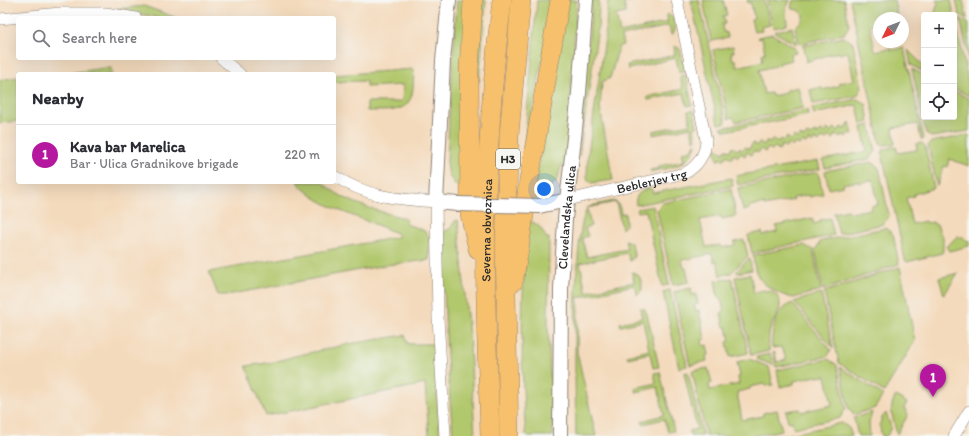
<!DOCTYPE html>
<html lang="en">
<head>
<meta charset="utf-8">
<style>
	body { margin:0; font-family:Itim,sans-serif; background:#f7f7f7; color:#2b2b33 }
	.controls { position:absolute; right:12px; top:12px; display:grid; overflow:hidden; border-radius:4px; box-shadow:0 4px 16px #0002 }
	.controls button { width:36px; height:36px; display:grid; place-items:center; padding:0; border:0; border-bottom:1px solid #e1e1e2; background:#fff; color:#2b2b33; font:20px sans-serif }
	.compass { position:absolute; left:873px; top:12px; width:36px; height:36px; border-radius:50%; background:#fff; box-shadow:0 4px 16px #0002; rotate:227deg }
	.you { position:absolute; left:544px; top:189px; width:14px; height:14px; margin:-10px; border:3px solid #fff; border-radius:50%; background:#1a73e8; box-shadow:0 0 0 6px #1a73e833 }
	.badge { display:grid; place-items:center; width:26px; height:26px; border-radius:50%; background:#b5179e; color:#fff; font-size:13px; font-weight:700 }
	.pin { position:absolute; translate:-50% -33px; filter:drop-shadow(0 1px 2px #0008) }
	.pin::after { content:''; position:absolute; top:21px; width:14px; height:12px; background:inherit; clip-path:polygon(0 0,100% 0,50% 100%) }
	.list { margin:0; padding:0; list-style:none }
	h2 { display:flex; justify-content:space-between; align-items:center; height:52px; margin:0; padding:0 16px; font-size:17px }
	h2 small { font-size:13px; font-weight:400; color:#7c7c81 }
	.list li { display:grid; grid-template-columns:26px 1fr auto; gap:12px; align-items:center; box-sizing:border-box; height:60px; padding:0 16px; border-top:1px solid #e1e1e2 }
	.list b { display:block; font-size:15px; white-space:nowrap }
	.list p { margin:0; font-size:13px; white-space:nowrap; color:#7c7c81 }
	.list em { font-size:13px; font-style:normal; color:#7c7c81 }
	.icon { flex:none; width:22px; height:22px; fill:none; stroke:currentColor; stroke-width:2; stroke-linecap:round; stroke-linejoin:round }
	.map { position:relative; flex:none; width:969px; height:436px; overflow:hidden }
	.search { position:absolute; background:#fff; box-shadow:0 4px 16px #0002; left:16px; top:16px; width:320px; height:44px; display:flex; align-items:center; gap:10px; box-sizing:border-box; padding:0 14px; border-radius:4px; color:#7c7c81; font-size:15px }
	.panel { position:absolute; background:#fff; box-shadow:0 4px 16px #0002; left:16px; top:72px; width:320px; height:112px; border-radius:4px }
	.map>svg:first-child { display:block }
	.green { fill:#b2c86d; stroke:#6e7a4c }
	.lines { fill:none; stroke-linecap:round; stroke-linejoin:round }
	.minor-casing { stroke:#908274; stroke-width:12 }
	.tertiary-casing { stroke:#908274; stroke-width:16 }
	.trunk-casing { stroke:#908274; stroke-width:20 }
	.minor { stroke:#fff; stroke-width:11 }
	.tertiary { stroke:#fff; stroke-width:14 }
	.trunk { stroke:#f7c06c; stroke-width:19 }
	.tertiary-bridge-casing { stroke:#908274; stroke-width:16; stroke-linecap:butt }
	.tertiary-bridge { stroke:#fff; stroke-width:14 }
	.labels { text-anchor:middle; stroke-width:3; stroke-linejoin:round; paint-order:stroke }
	.shield { fill:#f6f6f2; stroke:#686867; stroke-width:1 }
	.shield-label { font-size:12px; font-weight:bold; fill:#2b2b2b }
	.street-label { font-size:13px; fill:#2b2b2b; stroke:#f6f6f2 }
</style>
</head>
<body>
<div class="map">
<svg width="969" height="436" viewBox="0 0 969 436">
	<rect width="100%" height="100%" fill="#f6f6f2"/>
	<filter id="ink" filterUnits="userSpaceOnUse"><feTurbulence type="fractalNoise" baseFrequency=".025" numOctaves="2"/><feDisplacementMap in="SourceGraphic" scale="8" xChannelSelector="R" yChannelSelector="G"/><feConvolveMatrix kernelMatrix="1 2 1 2 8 2 1 2 1" color-interpolation-filters="sRGB"/></filter>
	<filter id="wash" filterUnits="userSpaceOnUse"><feTurbulence type="fractalNoise" baseFrequency=".012" numOctaves="4" result="noise"/><feDisplacementMap in="SourceGraphic" scale="16" xChannelSelector="R" yChannelSelector="G"/><feGaussianBlur stdDeviation="0.9" result="paint"/><feColorMatrix in="noise" values="0 0 0 0 0 0 0 0 0 0 0 0 0 0 0 0 0 1.4 0 .05"/><feComposite in="paint" operator="in"/></filter>
	<g filter="url(#wash)">
		<rect width="100%" height="100%" fill="#f4dabc"/>
		<g class="green">
			<path d="M457 0H469L464 188 457 187 449 176 447 162 450 99Z"/>
			<path d="M481 0H486L479 82 477 83Z"/>
			<path d="M537 0H554L523 160Z"/>
			<path d="M567 0H577L574 42 575 49 574 50 566 166H561C558 178 558 186 543 188L542 190 534 188Z"/>
			<path d="M592 0H599L598 28 579 156Z"/>
			<path d="M608 0H637L624 3 626 13 616 15 620 33 668 22 666 14 672 16C675 23 678 31 671 35L669 26 621 36 623 45 619 46 610 78 602 82 600 107 613 180 592 183 588 180 587 176 588 154 605 38Z"/>
			<path d="M691 0H699L726 123 718 124Z"/>
			<path d="M703 0H723L727 15 723 16 725 24H722L723 32H726L728 38 711 41Z"/>
			<path d="M747 0H764L770 25 761 27 762 31 754 32 751 19 754 18 751 3H748Z"/>
			<path d="M767 0H790L786 9 787 25 773 28Z"/>
			<path d="M793 0H844L849 26 844 34 799 44 795 27C800 23 807 16 800 11 797 9 793 10 791 8Z"/>
			<path d="M850 0H894L897 15 890 18H879V20L877 21V23L870 25 875 51 890 48 891 50 904 48 924 139H921L918 124 893 128 895 144 884 145 880 143Z"/>
			<path d="M936 0H951L954 15H934L938 3 936 1Z"/>
			<path d="M956 0H963L967 19 959 14Z"/>
			<path d="M144 6 177 18H159L116 9Z"/>
			<path d="M960 18 969 24V60Z"/>
			<path d="M956 23 969 86V96L954 88V24Z"/>
			<path d="M792 27 796 44 774 32Z"/>
			<path d="M772 34 794 47 796 53 790 54 792 60 779 63 780 65 759 70 764 94 771 93 772 96 786 93V90L798 87 803 108 736 122 735 119 732 117 729 119 728 117 713 50 733 46 734 52H731L733 60H736L737 67 763 61 762 54 765 53 762 38 759 39 758 37Z"/>
			<path d="M844 37 853 43 862 88 857 96 813 104 810 90 821 87 822 90 839 86V83L854 80 848 52 839 54 838 52 805 62 807 60 804 48 802 46Z"/>
			<path d="M674 46 679 48 680 50 685 71 679 72 676 58 628 69 627 65 675 55Z"/>
			<path d="M908 50 923 65 924 64V72L911 65Z"/>
			<path d="M104 68H111L112 74H61Z"/>
			<path d="M414 69C413 77 414 86 412 94 407 115 384 110 367 111V102H399L402 100 403 85 366 87V81L334 82V75Z"/>
			<path d="M912 69 924 75V117H954V91L969 99V131L931 137 926 133Z"/>
			<path d="M686 75 692 105 687 106 684 93 648 100 647 97 683 89 680 76Z"/>
			<path d="M18 77V121L0 123V80Z"/>
			<path d="M857 99 866 104 869 122 861 124 857 105 814 114 812 108Z"/>
			<path d="M694 110 697 127 694 128 696 139H693L691 127 653 135V131L690 124 688 111Z"/>
			<path d="M807 110 808 115 725 131 721 128Z"/>
			<path d="M850 122 853 135 849 133 846 137 842 134 840 138 836 135 833 139 829 136 826 140 822 138 819 142 815 139 812 143 809 140 806 144 802 142 799 145 795 143 792 147 788 144 786 148 782 145 779 150 775 147 772 150 768 148 765 152 761 149 758 153 754 151 751 155 747 152 745 156 741 153 738 157 734 154 731 159 727 155 723 160 720 158 718 161 714 147 723 153 726 149 730 151 733 147 737 150 739 148 742 150 745 147 749 149 753 143 757 146 760 142 764 145 766 141 770 143 773 139 778 142 780 139 784 141 787 137 791 140 794 136 798 139 800 135 804 138 807 134 811 136 814 132 818 134 821 131 825 133 827 129 831 132 834 128 838 131 841 127 845 129Z"/>
			<path d="M870 125 876 151 870 159 825 168 823 160 867 151 862 127Z"/>
			<path d="M969 135V166L949 159 947 167 944 166 937 186 928 146 931 142Z"/>
			<path d="M922 143 925 146 934 188 914 194V196L906 198 912 224 926 221 927 223 933 222 935 225 937 224 940 233 943 236V250L942 253 907 262 905 260 882 153 884 149 896 147 898 153 917 150 916 144Z"/>
			<path d="M695 144H696C689 167 671 167 651 172L650 170 660 168 659 166 684 161 682 152 692 150Z"/>
			<path d="M818 161 820 169 738 185 736 176Z"/>
			<path d="M872 162 879 168 889 216 883 224 839 234 834 213 848 210 849 213 871 209V206L878 204 873 180 858 183V181L843 184V186L829 189 825 171Z"/>
			<path d="M818 172 823 194 809 197 808 195 793 198 794 200 764 206V204L750 206V209L743 211 738 188Z"/>
			<path d="M731 178 733 186 636 205C634 194 642 190 651 188L653 193Z"/>
			<path d="M297 182H322C344 203 376 210 404 218L408 225C434 232 429 235 429 260L386 265 227 295H218L209 272 398 237V234C368 219 319 209 297 182Z"/>
			<path d="M731 189 736 216 722 219 721 216 700 220 706 247 720 245 721 248 735 245 734 242 744 240 748 256 731 273 720 276 717 261 714 262 712 254 682 260 684 268H686L689 282 673 285 657 210 662 203Z"/>
			<path d="M613 201C619 203 620 207 621 214L625 213 626 225 622 229 616 202 587 208 591 226 585 228 588 236 582 238 587 257 627 249 625 240 631 243C633 250 637 257 630 261L627 253 580 263 586 292 634 282 632 272C641 274 642 282 642 290L637 295 634 285 577 298 579 307H578L577 352 596 436H576C575 381 574 326 577 271 579 253 579 225 587 208L594 205Z"/>
			<path d="M653 206 669 285 662 286 646 211 638 212 637 209Z"/>
			<path d="M812 218 814 224 820 222V220L830 218 834 235 752 253 748 235 762 232 763 235 777 232 776 226Z"/>
			<path d="M458 220 470 348 475 436H453C447 368 443 300 444 231L450 229 455 221Z"/>
			<path d="M528 220C538 224 542 228 546 238H549L548 325 553 436H526C520 364 521 292 528 220Z"/>
			<path d="M885 228 893 234 899 264 823 290 815 250 821 241Z"/>
			<path d="M958 236 960 238 962 236 967 241 969 239V246L950 251 947 246Z"/>
			<path d="M804 245 813 250 821 290 794 298C781 296 762 286 757 274 754 269 754 261 753 255Z"/>
			<path d="M749 258 752 270 737 273V271Z"/>
			<path d="M900 267 915 341 884 392 839 363 824 292Z"/>
			<path d="M958 273 944 295 939 278Z"/>
			<path d="M750 274 754 293C764 287 780 291 780 305 780 313 773 321 770 329 768 336 769 344 769 351L751 355 735 277Z"/>
			<path d="M732 278 748 353 730 357 727 342 730 341 727 327H724L721 313 724 312 721 298H718L715 281Z"/>
			<path d="M691 288 692 295 696 294 698 304 694 305 696 311 699 310 705 339 702 340 703 346 707 345 709 355 706 356 707 361 690 365 674 292Z"/>
			<path d="M670 290 687 366 679 368 663 292Z"/>
			<path d="M821 293 833 348 794 302Z"/>
			<path d="M792 303 831 350 828 356 776 367 773 353 775 352 777 362 786 360 784 353H783L781 347 772 348C771 332 775 311 792 303Z"/>
			<path d="M640 308 645 309 647 314 659 367 653 368 650 353 628 358 627 356 649 350 643 321 621 326 620 323 642 318Z"/>
			<path d="M405 335 408 344H433L440 436H429L425 384 266 416 246 366 274 362 295 356 349 344Z"/>
			<path d="M770 354 773 365 757 359 756 357Z"/>
			<path d="M749 359 769 367 773 385 765 386 764 384 750 387V389L737 392 742 420 763 416V413L777 410 782 430 754 436H706L692 371 708 368 712 383 709 384 710 390 739 384 738 377 740 376 737 362Z"/>
			<path d="M828 359 837 365 846 408 840 418 793 428 792 421 788 422 786 411 800 409 801 412 832 405 826 376 817 377 816 376 794 381V384L780 387 777 370Z"/>
			<path d="M840 367 883 395 875 408 853 415 852 411 849 409Z"/>
			<path d="M660 372 674 431 668 432 664 419 643 424 642 421 664 415 658 387 636 392 635 388 656 383 654 373Z"/>
			<path d="M688 372V373L703 436H690L689 431 697 429 684 373Z"/>
			<path d="M896 396 907 403 904 408 908 415 897 434C894 420 887 409 896 396Z"/>
			<path d="M872 412 869 423 870 436H858L854 418Z"/>
			<path d="M886 413 891 427 887 436H882C879 427 879 419 886 413Z"/>
			<path d="M842 423 849 428 852 436H782Z"/>
		</g>
	</g>
	<g filter="url(#ink)">
		<g class="lines">
			<g class="minor-casing">
				<g id="minor">
					<path d="M0 19 60 13H106L136 18"/>
					<path d="M221 58 240 74"/>
					<path d="M334 176C370 198 396 199 436 202L438 317 445 436"/>
					<path id="s1" d="M568 200 685 173C697 167 706 154 706 140L677 0"/>
					<path d="M954 436 969 411"/>
				</g>
			</g>
			<g class="tertiary-casing">
				<g id="tertiary">
					<path d="M449 0 443 61 436 202 458 204"/>
					<path d="M539 206 568 200"/>
					<path id="s2" d="M560 436 561 289 565 219 579 93 586 0"/>
				</g>
			</g>
			<g class="trunk-casing">
				<g id="trunk">
					<path d="M473 0 469 70 470 214 478 249"/>
					<path d="M513 282C520 248 524 214 529 180 539 120 550 60 560 0"/>
					<path id="s3" d="M490 436C488 365 484 295 486 224 487 149 493 74 502 0"/>
					<path d="M509 436 505 246 509 135 521 0"/>
				</g>
			</g>
			<use href="#minor" class="minor"/>
			<use href="#tertiary" class="tertiary"/>
			<use href="#trunk" class="trunk"/>
			<g class="tertiary-bridge-casing">
				<path id="tertiary-bridge" d="M458 204 539 206"/>
			</g>
			<use href="#tertiary-bridge" class="tertiary-bridge"/>
		</g>
	</g>
	<g class="labels">
		<rect class="shield" x="496" y="149" width="24" height="20" rx="3"/>
		<g class="shield-label">
			<text x="508" y="163">H3</text>
		</g>
		<g class="street-label">
			<text dy="5" stroke="none"><textPath href="#s1" startOffset="86">Beblerjev trg</textPath></text>
			<text dy="5" stroke="none"><textPath href="#s2" startOffset="219">Clevelandska ulica</textPath></text>
			<text dy="5" stroke="none"><textPath href="#s3" startOffset="206">Severna obvoznica</textPath></text>
		</g>
	</g>
</svg>
<div class="controls">
<button>+</button>
<button>−</button>
<button><svg class="icon" aria-label="locate" viewBox="0 0 24 24"><circle cx="12" cy="12" r="6"/><path d="M12 2v4M12 18v4M2 12h4M18 12h4"/></svg></button>
</div>
<svg class="compass" viewBox="-18 -18 36 36"><path d="M0-13l5 13h-10z" fill="#e53935"/><path d="M0 13l5-13h-10z" fill="#7c7c81"/></svg>
<div class="you"></div>
<div class="pin badge" style="left:933px;top:397px">1</div>
<div class="search"><svg class="icon" aria-label="search" viewBox="0 0 24 24"><circle cx="10" cy="10" r="6"/><path d="M15 15l6 6"/></svg>Search here</div>
<section class="panel">
<h2>Nearby<small></small></h2>
<ul class="list">
<li><span class="badge">1</span><div><b>Kava bar Marelica</b><p>Bar · Ulica Gradnikove brigade</p></div><em>220 m</em></li>
</ul>
</section>
</div>
</body>
</html>
